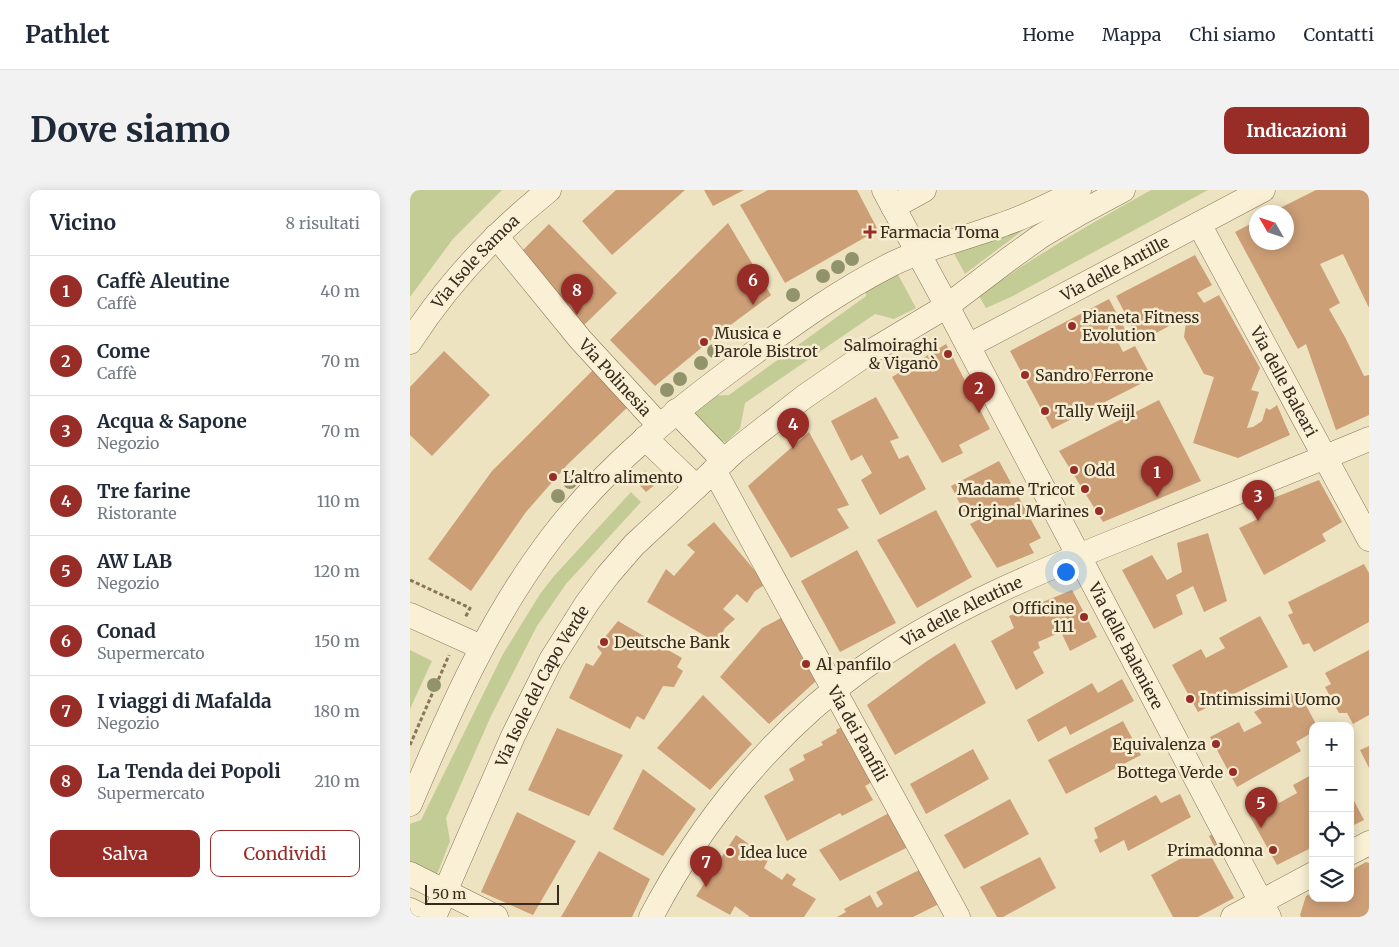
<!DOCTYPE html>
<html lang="it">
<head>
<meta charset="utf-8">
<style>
	body { margin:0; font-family:Merriweather,serif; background:#f2f2f3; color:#1f2937 }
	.controls { position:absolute; right:15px; bottom:15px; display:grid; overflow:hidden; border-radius:10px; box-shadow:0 2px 12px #0003 }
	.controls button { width:45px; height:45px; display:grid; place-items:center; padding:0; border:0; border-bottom:1px solid #e0e1e3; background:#fff; color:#1f2937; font:25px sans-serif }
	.compass { position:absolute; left:839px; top:15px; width:45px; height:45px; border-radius:50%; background:#fff; box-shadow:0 2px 12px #0003; rotate:309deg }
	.scale { position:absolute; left:15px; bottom:12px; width:134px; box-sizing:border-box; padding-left:5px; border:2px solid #372b1d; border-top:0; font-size:14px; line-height:18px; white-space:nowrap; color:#372b1d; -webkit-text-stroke:4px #f6edd1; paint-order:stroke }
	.you { position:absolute; left:655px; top:381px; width:18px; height:18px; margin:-12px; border:4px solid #fff; border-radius:50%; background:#1a73e8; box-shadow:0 0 0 8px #1a73e833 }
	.badge { display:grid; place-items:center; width:32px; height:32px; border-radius:50%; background:#982d28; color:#fff; font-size:16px; font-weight:700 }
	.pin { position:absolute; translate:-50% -41px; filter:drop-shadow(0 1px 2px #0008) }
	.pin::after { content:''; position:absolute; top:26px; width:18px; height:15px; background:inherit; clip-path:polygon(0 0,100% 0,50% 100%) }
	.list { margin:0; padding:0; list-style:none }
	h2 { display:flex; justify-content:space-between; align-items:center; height:65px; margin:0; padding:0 20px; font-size:21px }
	h2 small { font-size:16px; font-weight:400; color:#747a83 }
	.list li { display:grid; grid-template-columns:32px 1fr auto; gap:15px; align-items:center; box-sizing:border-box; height:70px; padding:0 20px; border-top:1px solid #e0e1e3 }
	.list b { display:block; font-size:19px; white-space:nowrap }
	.list p { margin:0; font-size:16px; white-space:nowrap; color:#747a83 }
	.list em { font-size:16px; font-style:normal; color:#747a83 }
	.actions { display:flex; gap:10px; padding:15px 20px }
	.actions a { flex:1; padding:11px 0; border:1px solid #982d28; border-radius:10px; text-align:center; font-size:18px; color:#982d28 }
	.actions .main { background:#982d28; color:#fff }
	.icon { flex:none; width:28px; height:28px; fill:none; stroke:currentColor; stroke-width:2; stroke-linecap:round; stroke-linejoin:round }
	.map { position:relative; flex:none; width:959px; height:727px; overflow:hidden; border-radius:10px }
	header { display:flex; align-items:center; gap:30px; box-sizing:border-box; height:70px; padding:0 25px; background:#fff; border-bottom:1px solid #e0e1e3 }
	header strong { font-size:24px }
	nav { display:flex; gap:28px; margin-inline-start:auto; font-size:18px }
	.intro { display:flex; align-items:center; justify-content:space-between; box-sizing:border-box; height:120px; padding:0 30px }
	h1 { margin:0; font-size:35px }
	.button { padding:12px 22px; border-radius:10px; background:#982d28; color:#fff; font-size:18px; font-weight:700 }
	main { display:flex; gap:30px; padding:0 30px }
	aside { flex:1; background:#fff; border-radius:10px; box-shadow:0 2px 12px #0003 }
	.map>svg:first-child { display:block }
	.green { fill:#c3cc95 }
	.building { fill:#cd9f77 }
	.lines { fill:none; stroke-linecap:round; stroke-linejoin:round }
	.minor-casing { stroke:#887459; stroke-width:25 }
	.path { stroke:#887459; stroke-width:3; stroke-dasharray:4 2.5; stroke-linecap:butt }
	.minor { stroke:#f9f0d5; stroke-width:24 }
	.tree { fill:#91946a }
	.poi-dot { fill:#982d28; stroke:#f6edd1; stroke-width:2 }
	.labels { text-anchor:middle; stroke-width:5; stroke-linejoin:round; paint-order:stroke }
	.poi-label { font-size:16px; fill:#372b1d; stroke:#f6edd1; text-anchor:start }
	.street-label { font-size:16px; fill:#372b1d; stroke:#f6edd1 }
</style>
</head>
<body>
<header>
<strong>Pathlet</strong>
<nav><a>Home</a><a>Mappa</a><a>Chi siamo</a><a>Contatti</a></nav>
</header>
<div class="intro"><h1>Dove siamo</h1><a class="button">Indicazioni</a></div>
<main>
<aside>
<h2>Vicino<small>8 risultati</small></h2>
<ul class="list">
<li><span class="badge">1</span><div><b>Caffè Aleutine</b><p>Caffè</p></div><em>40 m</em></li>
<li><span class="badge">2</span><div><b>Come</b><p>Caffè</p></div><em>70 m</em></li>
<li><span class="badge">3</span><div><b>Acqua &amp; Sapone</b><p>Negozio</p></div><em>70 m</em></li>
<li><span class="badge">4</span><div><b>Tre farine</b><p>Ristorante</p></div><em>110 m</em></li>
<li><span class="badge">5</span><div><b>AW LAB</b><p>Negozio</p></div><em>120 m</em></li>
<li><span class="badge">6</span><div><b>Conad</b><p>Supermercato</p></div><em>150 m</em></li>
<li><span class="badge">7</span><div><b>I viaggi di Mafalda</b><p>Negozio</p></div><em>180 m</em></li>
<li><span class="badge">8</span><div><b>La Tenda dei Popoli</b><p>Supermercato</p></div><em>210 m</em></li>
</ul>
<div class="actions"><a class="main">Salva</a><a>Condividi</a></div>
</aside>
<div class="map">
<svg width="959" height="727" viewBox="0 0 959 727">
	<rect width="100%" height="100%" fill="#eee3c1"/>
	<g class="green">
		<path d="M0 0H92L43 49 0 107Z"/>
		<path d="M741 0H798L603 106 576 118 569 106C624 66 682 33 741 0Z"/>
		<path d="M632 26 556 83 555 84 541 58Z"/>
		<path d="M485 79 506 118 484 129 465 124 335 213 330 239 316 252 311 251 284 224 297 206 319 205 456 106V94Z"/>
		<path d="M221 302 231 312 156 394 127 436 81 526 36 628 40 651 28 682 25 686 0 676V634L11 630 93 464 130 404 144 386Z"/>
		<path d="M0 460 22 471 0 519Z"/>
	</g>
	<g class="building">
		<path d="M206 0H275L202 65 172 31Z"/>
		<path d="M294 0H334L303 16Z"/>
		<path d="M358 0H447L468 40 375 93 330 15Z"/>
		<path d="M906 0H959V118L933 64 910 74 930 113 919 119 935 147 954 186 959 185V225L926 240 896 154 888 159 825 42 846 31V52H876V22H862Z"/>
		<path d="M318 33 361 105 307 145 245 196 200 150Z"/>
		<path d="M139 34 207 103 173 136 106 67Z"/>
		<path d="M785 65 802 95 787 103 794 113 809 105 850 178 841 200 849 202 837 238 843 237 852 231 856 218 860 220 867 215 880 245 828 268 783 253 804 187 794 184 774 147 777 126 730 152 706 106Z"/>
		<path d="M699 109 717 143 706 148 713 162 725 156 742 188 642 239 600 161Z"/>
		<path d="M536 154 580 239 549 255 553 263 532 273 482 187Z"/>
		<path d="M34 161 80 205 22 266 0 245V197Z"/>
		<path d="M187 176 222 213 158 274 116 322 61 401 18 369 82 281Z"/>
		<path d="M466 207 489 248 480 251 489 269 498 265 516 299 470 325 451 290 462 283 452 265 441 271 421 231Z"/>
		<path d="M749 210 791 291 693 332 649 261Z"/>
		<path d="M399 242 439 315 427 319 439 338 381 368 338 296Z"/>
		<path d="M589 271 631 348 619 354 624 363 587 378 560 334 570 329 564 316 554 322 541 296Z"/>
		<path d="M235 281 246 294 236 302 225 290Z"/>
		<path d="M909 290 932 332 912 344 916 351 854 385 829 338 850 328 843 316Z"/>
		<path d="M526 320 562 387 507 418 467 350Z"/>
		<path d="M304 332 356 394 345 401 337 413 327 404 313 419 325 429 315 438 307 453 237 412 256 379 264 386 285 362 277 355Z"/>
		<path d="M798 343 817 411 794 422 783 396 766 405 773 424 744 439 712 380 742 365 757 390 772 382 767 353Z"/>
		<path d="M447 360 486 433 430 462 391 391Z"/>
		<path d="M954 374 959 383V432L904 462 899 453 893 455 878 425 883 423 878 412Z"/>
		<path d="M662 400 687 447 660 461 651 442 628 452 630 458 623 462 634 483 606 500 581 451 604 438 599 426Z"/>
		<path d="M375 426 407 490 359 534 310 487 352 438Z"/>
		<path d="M850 426 878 477 788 522 762 475 791 459 796 468 815 458 809 448Z"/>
		<path d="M208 431 272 468 267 477 273 481 264 497 253 496 234 530 227 526 220 539 159 508 176 473 183 476 192 463 187 457Z"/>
		<path d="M545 453 576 513 485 565 457 515 517 471Z"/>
		<path d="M959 460V525L943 534 937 523H929L915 497 921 494 915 483Z"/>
		<path d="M712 489 724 511 660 545 656 536 628 552 617 530 682 493 688 503Z"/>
		<path d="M888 500 907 536H903V542L886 552 891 561 827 597 800 547 829 532 834 542 852 533 844 522Z"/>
		<path d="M293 505 342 554 300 600 247 558Z"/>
		<path d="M713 531 731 565 656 604 638 570Z"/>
		<path d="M435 535 464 591 455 596 463 610 432 626 430 623 377 651 354 606 384 590 379 579 395 570 393 565 413 555 411 552 427 543 426 540Z"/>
		<path d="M147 538 213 565 179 626 118 600Z"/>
		<path d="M959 556V578L950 560Z"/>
		<path d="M563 559 579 589 516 624 500 594Z"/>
		<path d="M233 579 286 619 253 666 203 639Z"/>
		<path d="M903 584V657L867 675 837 621 864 604 869 613 887 603 883 595Z"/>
		<path d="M940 603 954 630 940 637Z"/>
		<path d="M770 604 781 627 718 661 714 650 690 663 684 650 688 648 684 638 746 605 751 613Z"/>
		<path d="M600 609 619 644 554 679 534 645Z"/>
		<path d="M107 622 166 651 123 725 71 702Z"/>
		<path d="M479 623 498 657 430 691 409 660Z"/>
		<path d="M805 643 815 661 808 664 799 646Z"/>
		<path d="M326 645 359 668 354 678 372 690 377 683 386 689 382 695 406 709 394 727H340L325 716 320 725 286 706Z"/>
		<path d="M795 655 824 708 788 727H763L741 685Z"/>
		<path d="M189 661 240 689 222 727H151Z"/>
		<path d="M630 667 646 698 593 727H587L570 697Z"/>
		<path d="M956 672 959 673V727H891L890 725 896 706 903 702V708H940V681Z"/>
		<path d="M511 679 529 714 503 727H427L436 722 434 719 460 705 467 718 473 714 466 702Z"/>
	</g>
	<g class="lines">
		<g class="minor-casing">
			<g id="minor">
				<path id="s1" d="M474 0 537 116 859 727"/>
				<path d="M483 17 514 0"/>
				<path id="s2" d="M789 34 959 349"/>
				<path id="s3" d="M86 46 170 149 249 235"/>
				<path id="s4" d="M0 152C38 93 85 43 139 0"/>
				<path id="s5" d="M558 156 853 0"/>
				<path d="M266 221 314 271"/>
				<path d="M235 248 286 297"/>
				<path id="s6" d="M304 280 548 727"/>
				<path d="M0 425 71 457"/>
				<path d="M0 614C40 520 80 428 142 347 196 276 266 220 337 168 383 134 429 101 480 75 516 57 554 49 591 35 618 26 644 13 669 0"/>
				<path d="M940 663 959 653"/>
				<path d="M0 684 86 727"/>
				<path d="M0 720 14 727"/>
				<path id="s7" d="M24 727 103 546 141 470 177 413 198 385 224 355 325 261 394 207 455 165 537 116 599 69 631 46 670 23 713 0"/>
				<path id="s8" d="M241 727C292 630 364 542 453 478 538 419 632 380 728 342 805 311 882 281 959 249"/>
				<path d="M823 727 903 684"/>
			</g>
		</g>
		<g class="path">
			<path d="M0 390 60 418 55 428"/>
			<path d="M0 555 39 465"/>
		</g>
		<use href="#minor" class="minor"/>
	</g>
	<g class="tree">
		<circle cx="442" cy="69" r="7"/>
		<circle cx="428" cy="77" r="7"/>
		<circle cx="413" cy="86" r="7"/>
		<circle cx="383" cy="105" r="7"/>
		<circle cx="304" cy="161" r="7"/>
		<circle cx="291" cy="173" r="7"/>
		<circle cx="270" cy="189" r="7"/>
		<circle cx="257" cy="200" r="7"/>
		<circle cx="160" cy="292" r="7"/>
		<circle cx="148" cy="306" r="7"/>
		<circle cx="24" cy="495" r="7"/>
	</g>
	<g class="poi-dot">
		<path d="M457.5 34.5h5v5h5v5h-5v5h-5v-5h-5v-5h5z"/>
		<circle cx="662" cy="136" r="5"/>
		<circle cx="294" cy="152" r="5"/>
		<circle cx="538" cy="164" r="5"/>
		<circle cx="615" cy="185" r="5"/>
		<circle cx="635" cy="221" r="5"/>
		<circle cx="664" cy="280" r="5"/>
		<circle cx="143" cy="287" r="5"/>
		<circle cx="675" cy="299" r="5"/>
		<circle cx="689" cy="321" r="5"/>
		<circle cx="674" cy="427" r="5"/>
		<circle cx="194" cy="452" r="5"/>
		<circle cx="396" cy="474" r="5"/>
		<circle cx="780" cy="509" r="5"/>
		<circle cx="806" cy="554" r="5"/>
		<circle cx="823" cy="582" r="5"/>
		<circle cx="863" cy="660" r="5"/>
		<circle cx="320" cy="662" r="5"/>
	</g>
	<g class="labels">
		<g class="poi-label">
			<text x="470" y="48">Farmacia Toma</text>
			<text x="672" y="133">Pianeta Fitness<tspan x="672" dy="18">Evolution</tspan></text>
			<text x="304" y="149">Musica e<tspan x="304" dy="18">Parole Bistrot</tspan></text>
			<text x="528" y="161" text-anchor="end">Salmoiraghi<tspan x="528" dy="18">&amp; Viganò</tspan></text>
			<text x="625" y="191">Sandro Ferrone</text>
			<text x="645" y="227">Tally Weijl</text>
			<text x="674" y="286">Odd</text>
			<text x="153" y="293">L'altro alimento</text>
			<text x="665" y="305" text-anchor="end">Madame Tricot</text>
			<text x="679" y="327" text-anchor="end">Original Marines</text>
			<text x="664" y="424" text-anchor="end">Officine<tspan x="664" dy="18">111</tspan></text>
			<text x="204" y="458">Deutsche Bank</text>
			<text x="406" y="480">Al panfilo</text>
			<text x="790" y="515">Intimissimi Uomo</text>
			<text x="796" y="560" text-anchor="end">Equivalenza</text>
			<text x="813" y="588" text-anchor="end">Bottega Verde</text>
			<text x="853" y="666" text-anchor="end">Primadonna</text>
			<text x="330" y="668">Idea luce</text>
		</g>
		<g class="street-label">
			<text dy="6" stroke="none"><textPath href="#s4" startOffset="104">Via Isole Samoa</textPath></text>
			<text dy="6" stroke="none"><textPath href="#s5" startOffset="166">Via delle Antille</textPath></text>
			<text dy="6" stroke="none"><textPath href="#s3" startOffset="185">Via Polinesia</textPath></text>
			<text dy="6" stroke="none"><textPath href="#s2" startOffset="179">Via delle Baleari</textPath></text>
			<text dy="6" stroke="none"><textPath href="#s8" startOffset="444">Via delle Aleutine</textPath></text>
			<text dy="6" stroke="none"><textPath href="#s1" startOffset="516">Via delle Baleniere</textPath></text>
			<text dy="6" stroke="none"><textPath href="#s7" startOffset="255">Via Isole del Capo Verde</textPath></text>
			<text dy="6" stroke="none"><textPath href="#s6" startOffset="300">Via dei Panfili</textPath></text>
		</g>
	</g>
</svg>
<div class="controls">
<button>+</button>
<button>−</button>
<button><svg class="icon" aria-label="locate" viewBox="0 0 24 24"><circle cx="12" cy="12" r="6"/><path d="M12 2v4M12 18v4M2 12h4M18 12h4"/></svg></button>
<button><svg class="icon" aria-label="layers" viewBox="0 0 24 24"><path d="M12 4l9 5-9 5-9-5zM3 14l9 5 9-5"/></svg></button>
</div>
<svg class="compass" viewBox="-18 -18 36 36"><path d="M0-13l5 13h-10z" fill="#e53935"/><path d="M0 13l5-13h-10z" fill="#747a83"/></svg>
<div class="scale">50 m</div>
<div class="you"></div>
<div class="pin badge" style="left:747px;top:307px">1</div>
<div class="pin badge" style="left:569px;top:223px">2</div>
<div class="pin badge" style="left:848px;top:331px">3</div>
<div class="pin badge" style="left:383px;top:259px">4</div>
<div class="pin badge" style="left:851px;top:638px">5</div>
<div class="pin badge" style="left:343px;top:115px">6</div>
<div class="pin badge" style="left:296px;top:697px">7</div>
<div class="pin badge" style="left:167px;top:125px">8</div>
</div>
</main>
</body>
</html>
